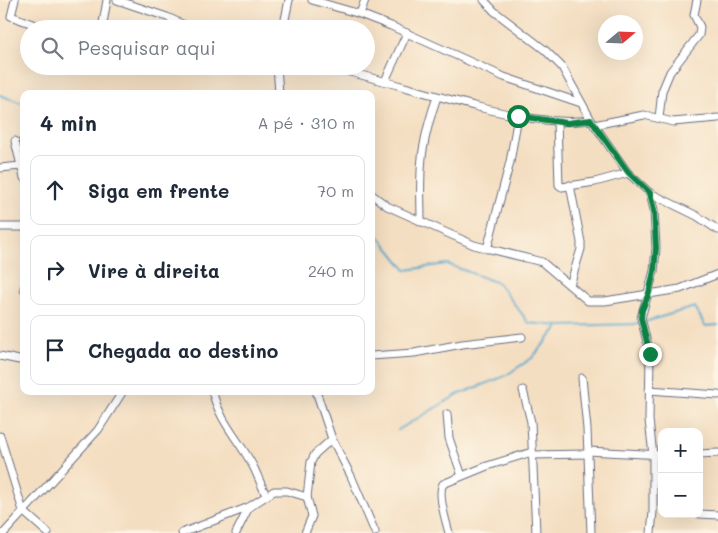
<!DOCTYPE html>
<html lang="pt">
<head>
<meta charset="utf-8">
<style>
	body { margin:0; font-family:Mali,sans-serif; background:#f2f2f3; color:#1f2937 }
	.controls { position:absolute; right:15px; bottom:15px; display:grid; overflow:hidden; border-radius:10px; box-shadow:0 5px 20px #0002 }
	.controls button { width:45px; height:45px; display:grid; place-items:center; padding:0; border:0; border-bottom:1px solid #e0e1e3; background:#fff; color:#1f2937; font:25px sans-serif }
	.compass { position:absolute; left:598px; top:15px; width:45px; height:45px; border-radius:50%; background:#fff; box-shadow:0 5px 20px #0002; rotate:71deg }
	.stop { position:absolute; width:15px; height:15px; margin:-11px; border:4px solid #0b8043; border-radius:50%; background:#fff }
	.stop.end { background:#0b8043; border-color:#fff; box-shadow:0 1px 5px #0008 }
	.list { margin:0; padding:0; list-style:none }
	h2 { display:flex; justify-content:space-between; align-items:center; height:65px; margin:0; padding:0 20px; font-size:21px }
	h2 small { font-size:16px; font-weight:400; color:#747a83 }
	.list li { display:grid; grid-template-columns:32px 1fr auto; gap:15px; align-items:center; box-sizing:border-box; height:70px; margin:0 10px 10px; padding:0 10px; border:1px solid #e0e1e3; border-radius:10px }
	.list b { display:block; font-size:19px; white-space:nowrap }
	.list em { font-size:16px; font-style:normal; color:#747a83 }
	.icon { flex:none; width:28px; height:28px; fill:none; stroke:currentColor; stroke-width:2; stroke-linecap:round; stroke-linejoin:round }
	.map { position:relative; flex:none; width:718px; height:533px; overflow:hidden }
	.search { position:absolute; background:#fff; box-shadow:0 5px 20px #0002; left:20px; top:20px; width:355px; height:55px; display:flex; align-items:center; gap:12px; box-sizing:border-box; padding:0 18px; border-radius:28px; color:#747a83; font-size:19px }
	.panel { position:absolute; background:#fff; box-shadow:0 5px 20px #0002; left:20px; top:90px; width:355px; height:305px; border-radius:10px }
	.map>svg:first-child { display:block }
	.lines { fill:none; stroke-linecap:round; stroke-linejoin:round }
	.stream { stroke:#52a8ce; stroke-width:2 }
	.street-casing { stroke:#676c81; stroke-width:9 }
	.street { stroke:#fff; stroke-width:7 }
	.route { stroke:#0b8043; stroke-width:6 }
</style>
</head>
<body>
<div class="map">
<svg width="718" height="533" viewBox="0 0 718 533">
	<rect width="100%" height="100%" fill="#fcf5e5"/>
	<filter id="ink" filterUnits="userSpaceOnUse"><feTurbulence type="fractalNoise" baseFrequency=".02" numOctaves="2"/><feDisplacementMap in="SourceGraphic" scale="10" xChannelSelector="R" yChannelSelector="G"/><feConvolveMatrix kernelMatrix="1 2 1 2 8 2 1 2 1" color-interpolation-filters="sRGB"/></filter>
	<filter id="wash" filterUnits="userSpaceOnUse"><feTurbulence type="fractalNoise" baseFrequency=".0096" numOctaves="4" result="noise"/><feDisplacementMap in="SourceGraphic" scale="20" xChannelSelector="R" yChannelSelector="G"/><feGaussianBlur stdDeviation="1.12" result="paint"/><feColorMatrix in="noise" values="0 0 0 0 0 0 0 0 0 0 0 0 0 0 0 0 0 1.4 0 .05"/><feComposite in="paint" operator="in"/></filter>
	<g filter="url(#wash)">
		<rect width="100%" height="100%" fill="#f4dec1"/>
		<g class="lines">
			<g class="stream">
				<path d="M0 95 24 104"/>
				<path d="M371 227 406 270 447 264 498 283 529 323 559 326 640 324"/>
				<path d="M644 322 695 307 705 326 718 325"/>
				<path d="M398 430 457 395 505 376 532 358 559 326"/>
			</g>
		</g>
	</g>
	<g filter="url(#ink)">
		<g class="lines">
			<g class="street-casing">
				<g id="street">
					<path d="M15 0 11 16 46 29"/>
					<path d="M117 0 167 17 193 29"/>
					<path d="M312 0 360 14 391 26 504 77 581 103"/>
					<path d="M484 0 494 11 545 50 562 67 591 120 628 173 650 193 697 216 718 230"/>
					<path d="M360 14 365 0"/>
					<path d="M102 29 107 0"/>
					<path d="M283 29 289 0"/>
					<path d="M277 66 279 94"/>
					<path d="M327 66C378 79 428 94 478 107 515 116 553 125 591 120"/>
					<path d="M385 81 407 33"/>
					<path d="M659 118 662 91 670 72 699 35 700 27 694 15 697 0"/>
					<path d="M557 121 559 185 562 187 595 182 628 173"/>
					<path d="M594 125 644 115 673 122 718 118"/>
					<path d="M15 141 24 178"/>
					<path d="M0 168 21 166"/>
					<path d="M650 193 654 210 656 248 654 271 641 318 650 354 649 420 653 455V512L651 533"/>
					<path d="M371 194 387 206 474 245 542 262 588 301H605L680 289 718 274"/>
					<path d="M421 222C421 198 419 174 423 150 426 132 431 114 437 97"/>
					<path d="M0 227H24"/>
					<path d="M487 249 510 162 518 116"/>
					<path d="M570 285 581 249V242L570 185"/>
					<path d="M24 289V288"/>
					<path d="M0 356 24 361"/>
					<path d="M371 356 414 353 462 344 522 337"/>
					<path d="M582 378 587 429 591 533"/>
					<path d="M523 390 531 422 536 533"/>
					<path d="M649 390 718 395"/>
					<path d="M212 391C221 424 238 438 253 466 258 476 261 485 266 495"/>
					<path d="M316 391 332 439 351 476 375 532"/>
					<path d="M447 414 449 438 462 476"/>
					<path d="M0 436 23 511 48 533"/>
					<path d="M588 451 662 455"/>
					<path d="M699 454 718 453"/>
					<path d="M532 455 588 454"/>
					<path d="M699 514 718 515"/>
					<path d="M4 533 98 430 123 391"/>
					<path d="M182 533 249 507 274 491H287L307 497"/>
					<path d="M236 533 249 507"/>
					<path d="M305 533 312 516 307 497 311 462 315 454 332 439"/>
					<path d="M449 533C446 521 437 494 443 484L487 466 532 452"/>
				</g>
			</g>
			<use href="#street" class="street"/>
		</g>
	</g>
	<g class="lines" filter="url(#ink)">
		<path class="route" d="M518 116 567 123 591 120 628 172 650 193 654 210 656 248 654 271 649 293 642 310 641 318 650 354"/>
	</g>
</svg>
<div class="controls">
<button>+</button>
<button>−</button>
</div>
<svg class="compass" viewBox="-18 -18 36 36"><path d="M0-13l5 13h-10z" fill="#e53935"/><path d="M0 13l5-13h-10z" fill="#747a83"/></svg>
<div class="stop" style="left:518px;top:116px"></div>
<div class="stop end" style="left:650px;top:354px"></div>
<div class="search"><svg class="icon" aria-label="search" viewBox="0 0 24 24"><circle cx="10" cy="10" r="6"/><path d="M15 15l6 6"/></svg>Pesquisar aqui</div>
<section class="panel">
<h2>4 min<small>A pé · 310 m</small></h2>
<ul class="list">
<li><svg class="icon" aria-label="ahead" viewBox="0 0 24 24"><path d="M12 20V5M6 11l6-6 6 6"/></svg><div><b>Siga em frente</b></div><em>70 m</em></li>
<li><svg class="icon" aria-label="right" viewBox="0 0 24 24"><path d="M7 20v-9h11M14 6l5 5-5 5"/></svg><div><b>Vire à direita</b></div><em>240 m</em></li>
<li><svg class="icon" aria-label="arrive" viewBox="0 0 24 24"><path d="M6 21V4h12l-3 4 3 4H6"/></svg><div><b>Chegada ao destino</b></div></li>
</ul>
</section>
</div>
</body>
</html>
